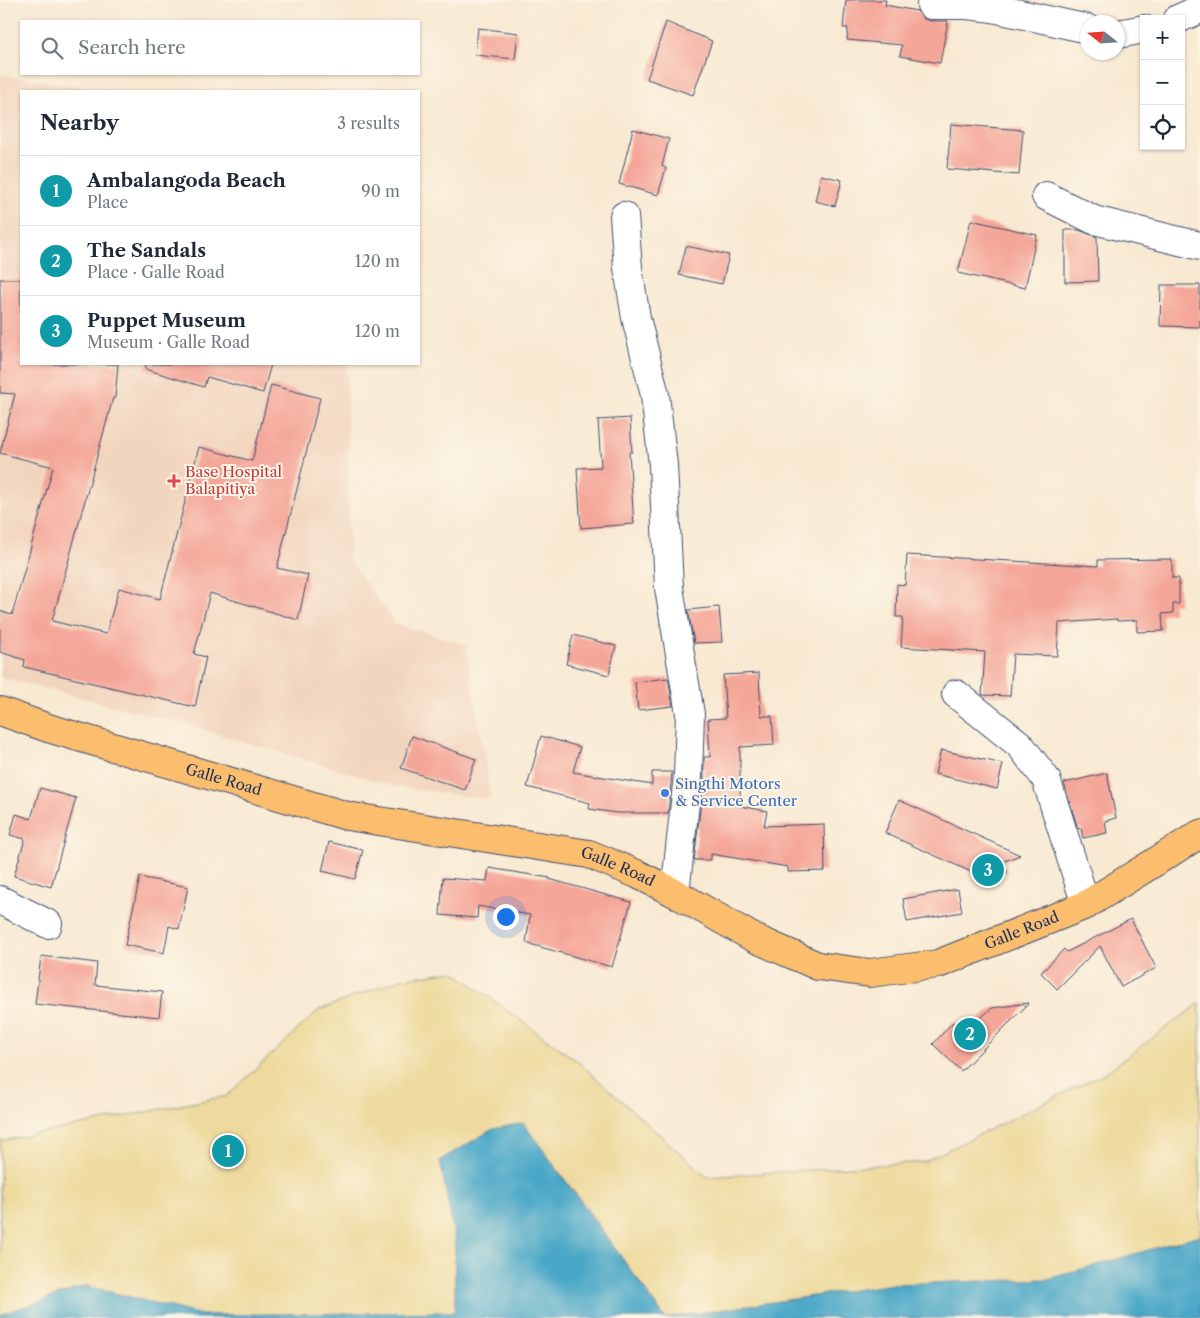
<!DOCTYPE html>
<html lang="en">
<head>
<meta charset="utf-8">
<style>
	body { margin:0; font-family:"Libre Caslon Text",serif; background:#f6f6f7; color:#1f2937 }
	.controls { position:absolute; right:15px; top:15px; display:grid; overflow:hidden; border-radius:0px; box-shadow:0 1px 4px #0004 }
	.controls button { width:45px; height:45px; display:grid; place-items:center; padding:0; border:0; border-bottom:1px solid #e0e1e3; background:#fff; color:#1f2937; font:25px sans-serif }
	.compass { position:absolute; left:1080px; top:15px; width:45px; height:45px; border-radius:50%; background:#fff; box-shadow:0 1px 4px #0004; rotate:287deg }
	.you { position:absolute; left:505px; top:916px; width:18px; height:18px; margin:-12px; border:4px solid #fff; border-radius:50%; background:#1a73e8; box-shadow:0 0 0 8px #1a73e833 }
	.badge { display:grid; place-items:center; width:32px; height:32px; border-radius:50%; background:#ea580c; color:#fff; font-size:16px; font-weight:700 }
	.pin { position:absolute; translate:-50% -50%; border:2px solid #fff; box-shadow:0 1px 5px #0006 }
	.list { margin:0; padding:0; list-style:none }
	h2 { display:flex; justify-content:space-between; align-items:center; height:65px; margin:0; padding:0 20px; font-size:21px }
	h2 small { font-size:16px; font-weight:400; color:#747a83 }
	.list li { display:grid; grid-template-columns:32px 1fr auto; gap:15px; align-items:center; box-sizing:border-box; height:70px; padding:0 20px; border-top:1px solid #e0e1e3 }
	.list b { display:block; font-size:19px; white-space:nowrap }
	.list p { margin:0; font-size:16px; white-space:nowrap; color:#747a83 }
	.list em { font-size:16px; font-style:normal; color:#747a83 }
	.icon { flex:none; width:28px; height:28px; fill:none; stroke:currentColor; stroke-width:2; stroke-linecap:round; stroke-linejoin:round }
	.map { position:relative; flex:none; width:1200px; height:1318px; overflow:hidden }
	.search { position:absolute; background:#fff; box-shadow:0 1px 4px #0004; left:20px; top:20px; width:400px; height:55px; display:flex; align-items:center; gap:12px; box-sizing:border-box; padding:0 18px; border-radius:0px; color:#747a83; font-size:19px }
	.panel { position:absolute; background:#fff; box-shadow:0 1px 4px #0004; left:20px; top:90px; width:400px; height:275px; border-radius:0px }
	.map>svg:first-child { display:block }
	.built { fill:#f2d5be }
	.sand { fill:#eeda9e; stroke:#84847e }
	.water { fill:#48a7c7; stroke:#326b92 }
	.building { fill:#f4a698 }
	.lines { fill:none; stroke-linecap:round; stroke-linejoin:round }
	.minor-casing { stroke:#3c4b6f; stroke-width:30 }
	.highway-casing { stroke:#3c4b6f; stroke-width:30 }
	.minor { stroke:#fff; stroke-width:28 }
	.highway { stroke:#fbbe6e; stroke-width:28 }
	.health-dot { fill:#e0444e; stroke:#fcf5e5; stroke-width:2 }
	.shop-dot { fill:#3f7fe0; stroke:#fcf5e5; stroke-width:2 }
	.labels { text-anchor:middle; stroke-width:4; stroke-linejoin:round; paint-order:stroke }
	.health-label { font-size:15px; fill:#be3a42; stroke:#fcf5e5; text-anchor:start }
	.street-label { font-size:15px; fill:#1b2f5e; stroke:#fcf5e5 }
	.shop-label { font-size:15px; fill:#366cbe; stroke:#fcf5e5; text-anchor:start }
</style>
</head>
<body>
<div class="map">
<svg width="1200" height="1318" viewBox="0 0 1200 1318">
	<rect width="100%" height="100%" fill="#fcf5e5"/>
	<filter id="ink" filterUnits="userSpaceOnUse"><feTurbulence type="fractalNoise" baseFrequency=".02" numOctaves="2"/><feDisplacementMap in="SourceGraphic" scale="10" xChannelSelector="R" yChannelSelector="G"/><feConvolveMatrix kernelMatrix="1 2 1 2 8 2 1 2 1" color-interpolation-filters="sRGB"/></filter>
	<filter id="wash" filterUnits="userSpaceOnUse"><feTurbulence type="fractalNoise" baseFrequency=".0096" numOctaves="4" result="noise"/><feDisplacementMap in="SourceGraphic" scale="20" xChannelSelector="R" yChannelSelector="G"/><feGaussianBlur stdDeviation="1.12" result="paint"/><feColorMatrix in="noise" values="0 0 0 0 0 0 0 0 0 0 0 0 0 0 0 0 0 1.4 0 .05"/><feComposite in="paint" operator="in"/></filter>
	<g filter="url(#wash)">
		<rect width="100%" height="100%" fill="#f8e9d2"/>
		<path class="built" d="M0 74 104 91H21V364H347L349 560 396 624 466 645 491 799 396 787 181 723 0 677Z"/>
		<path class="sand" d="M453 971 577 1061 707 1177 923 1162 1105 1073 1200 1003V1235L1048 1279 894 1284 665 1318 588 1210 523 1123 440 1160 455 1239V1312L202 1315 86 1286 0 1315V1141L227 1096 319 1010 401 979Z"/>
		<g class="water">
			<path d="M523 1123 665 1318H0V1315L86 1286 202 1315 455 1312V1239L440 1160 493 1129Z"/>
			<path d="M1200 1235V1318H666L894 1284 1048 1279Z"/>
		</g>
		<g id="blocks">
			<g class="building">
				<path d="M846 0H886L885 5 917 11 924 19 931 21H948L940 63 900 56 902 45 847 40 848 28H843Z"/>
				<path d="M666 22 712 41 693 95 647 79Z"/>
				<path d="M478 28 518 33 515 59 475 55Z"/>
				<path d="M951 124 1023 130 1019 175 947 169Z"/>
				<path d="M633 129 669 139 662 166 666 168 658 195 619 184Z"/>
				<path d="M821 175 842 180 835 206 815 201Z"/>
				<path d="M971 220 1037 235 1025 288 958 273Z"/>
				<path d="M1065 230H1079L1097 237 1098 281 1065 282Z"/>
				<path d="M686 246 729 255 722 284 679 275Z"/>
				<path d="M0 279H21V364H118L115 398H113L52 621 106 634 119 588 160 599 199 447 252 461 271 385 320 398 277 568 308 575 298 620 210 593 194 654 206 657 195 707 24 667 25 660 0 652V611L12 615 53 467 0 453 15 394 0 393Z"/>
				<path d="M1161 285H1200V327L1160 326Z"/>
				<path d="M146 364H271L263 393 207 377 204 387 145 369Z"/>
				<path d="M630 418 632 452H629L634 524 581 528 577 468 601 467 598 420Z"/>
				<path d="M907 555 1098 566V560L1172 559V578H1179V604H1173V613L1162 614 1163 631 1137 632V620L1117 621V619L1059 623 1057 656 1013 654 1010 696 982 695 985 652 901 647 903 617H896L897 584 905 585Z"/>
				<path d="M719 607 722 642 694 643 688 610Z"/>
				<path d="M573 635 616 646 609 675 566 664Z"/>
				<path d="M759 673 761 716H772L774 745 740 747V806L767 811 764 826 824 824 825 871 788 872V867L711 854V860H694L704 778V757H710L708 719 726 718 723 675Z"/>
				<path d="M668 678 673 706 638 710 635 682Z"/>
				<path d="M412 736 476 759 465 790 401 768Z"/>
				<path d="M541 736 580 747 573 772 652 785V772H672L668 813H617L589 809 590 803 527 787Z"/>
				<path d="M941 750 1003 764 997 789 935 774Z"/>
				<path d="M1107 773 1116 818 1105 821 1107 833 1083 838 1081 828 1078 829 1064 783Z"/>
				<path d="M40 788 76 798 51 887 14 876 25 839 10 835 16 814 31 819Z"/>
				<path d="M899 800 1020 855 1002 862 1007 872 989 880 885 833Z"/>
				<path d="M329 842 363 850 355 879 322 871Z"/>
				<path d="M489 868 550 878 549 879 631 902 612 967 526 943 530 915 478 906 477 918 440 915 443 878 487 881Z"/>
				<path d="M140 877 188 887 179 929 169 926 164 953 125 945Z"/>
				<path d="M958 889 962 912 907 922 903 899Z"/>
				<path d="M1131 919 1156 968 1121 987 1100 946 1057 989 1041 973 1064 949 1067 952Z"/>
				<path d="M41 956 97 963 95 985 162 992 159 1017 35 1004Z"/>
				<path d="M1029 1003 961 1071 933 1044 952 1023 977 1021 992 1008Z"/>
			</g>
		</g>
	</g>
	<g filter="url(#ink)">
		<use href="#blocks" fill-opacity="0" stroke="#3c4b6f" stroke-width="1"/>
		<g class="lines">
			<g class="minor-casing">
				<g id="minor">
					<path d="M931 5H967L993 8 1088 29"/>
					<path d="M1178 19 1200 9"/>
					<path d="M1118 34 1144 29"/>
					<path d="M1046 196 1094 220 1200 246"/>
					<path d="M624 216 628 268 636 318 655 395 663 465 669 588 690 714 688 776 675 893"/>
					<path d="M956 694 1020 745 1046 779 1086 905"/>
					<path d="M0 900 48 924"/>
				</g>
			</g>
			<g class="highway-casing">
				<g id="highway">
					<path id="s1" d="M0 711 48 728 347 816 589 854 637 874 675 893 754 938 818 966 870 973 938 964 1086 905 1200 834"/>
				</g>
			</g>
			<use href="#minor" class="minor"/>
			<use href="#highway" class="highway"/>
		</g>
	</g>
	<path class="health-dot" d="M171.5 473.5h5v5h5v5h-5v5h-5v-5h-5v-5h5z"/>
	<circle class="shop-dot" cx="665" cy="793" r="5"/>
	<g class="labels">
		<g class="health-label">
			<text x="185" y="477">Base Hospital<tspan x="185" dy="17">Balapitiya</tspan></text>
		</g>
		<g class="street-label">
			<text dy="5" stroke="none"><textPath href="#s1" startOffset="234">Galle Road</textPath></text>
			<text dy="5" stroke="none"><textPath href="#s1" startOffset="639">Galle Road</textPath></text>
			<text dy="5" stroke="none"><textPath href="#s1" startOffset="1074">Galle Road</textPath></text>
		</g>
		<g class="shop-label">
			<text x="675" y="789">Singthi Motors<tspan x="675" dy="17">&amp; Service Center</tspan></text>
		</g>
	</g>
</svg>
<div class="controls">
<button>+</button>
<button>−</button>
<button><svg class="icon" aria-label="locate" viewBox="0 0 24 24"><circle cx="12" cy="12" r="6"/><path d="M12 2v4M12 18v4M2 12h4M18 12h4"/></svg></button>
</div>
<svg class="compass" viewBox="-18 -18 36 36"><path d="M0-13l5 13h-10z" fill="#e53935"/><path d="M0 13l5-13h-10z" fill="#747a83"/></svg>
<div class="you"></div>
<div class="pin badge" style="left:228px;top:1151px;background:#0f9aa8">1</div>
<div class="pin badge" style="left:970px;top:1034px;background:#0f9aa8">2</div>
<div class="pin badge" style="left:988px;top:870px;background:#0f9aa8">3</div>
<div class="search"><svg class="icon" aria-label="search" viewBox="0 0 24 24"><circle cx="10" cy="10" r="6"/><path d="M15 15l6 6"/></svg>Search here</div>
<section class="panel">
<h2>Nearby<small>3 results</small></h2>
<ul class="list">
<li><span class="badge" style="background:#0f9aa8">1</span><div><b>Ambalangoda Beach</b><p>Place</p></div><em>90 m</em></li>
<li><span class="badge" style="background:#0f9aa8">2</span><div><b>The Sandals</b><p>Place · Galle Road</p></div><em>120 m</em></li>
<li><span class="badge" style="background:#0f9aa8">3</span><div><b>Puppet Museum</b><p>Museum · Galle Road</p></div><em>120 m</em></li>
</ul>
</section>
</div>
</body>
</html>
